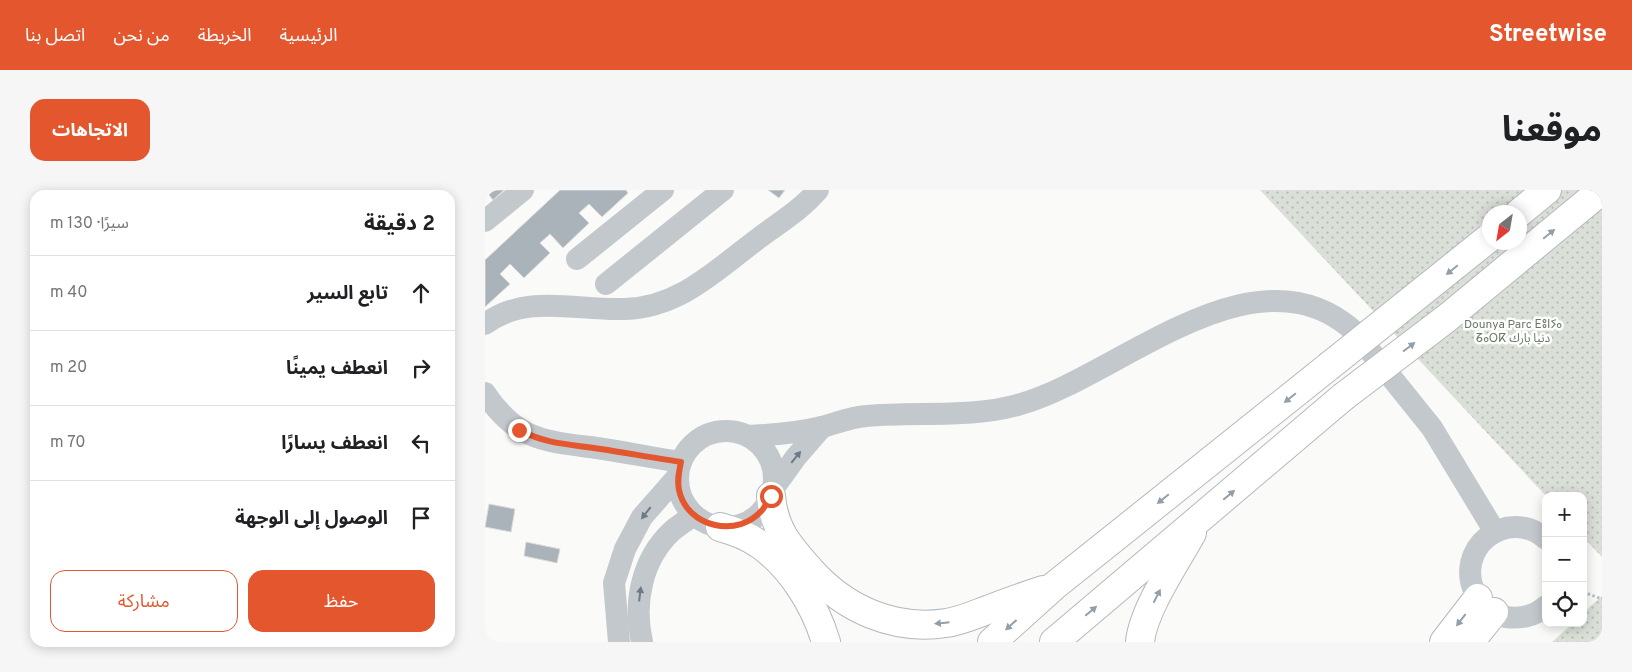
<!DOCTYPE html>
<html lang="ar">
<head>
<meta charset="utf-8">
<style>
	body { margin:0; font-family:Overpass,"Noto Sans Arabic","Noto Sans Tifinagh",sans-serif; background:#f6f6f6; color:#202124; direction:rtl }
	.controls { position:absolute; right:15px; bottom:15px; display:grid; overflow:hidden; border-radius:10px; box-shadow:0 2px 12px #0003 }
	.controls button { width:45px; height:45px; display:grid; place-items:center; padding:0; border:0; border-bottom:1px solid #e0e0e0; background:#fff; color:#202124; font:25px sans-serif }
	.compass { position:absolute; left:997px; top:15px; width:45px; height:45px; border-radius:50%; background:#fff; box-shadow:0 2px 12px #0003; rotate:211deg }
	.stop { position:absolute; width:15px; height:15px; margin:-11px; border:4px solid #e4572e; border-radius:50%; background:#fff }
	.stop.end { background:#e4572e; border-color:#fff; box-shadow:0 1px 5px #0008 }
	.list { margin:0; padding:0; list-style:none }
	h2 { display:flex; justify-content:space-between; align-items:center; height:65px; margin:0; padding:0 20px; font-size:21px }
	h2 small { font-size:16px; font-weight:400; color:#757577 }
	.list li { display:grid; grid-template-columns:32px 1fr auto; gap:15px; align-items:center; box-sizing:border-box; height:75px; padding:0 20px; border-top:1px solid #e0e0e0 }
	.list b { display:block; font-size:19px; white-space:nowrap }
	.list em { font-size:16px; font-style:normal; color:#757577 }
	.actions { display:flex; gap:10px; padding:15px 20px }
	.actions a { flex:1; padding:11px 0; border:1px solid #e4572e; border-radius:15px; text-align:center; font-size:18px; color:#e4572e }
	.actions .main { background:#e4572e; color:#fff }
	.icon { flex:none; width:28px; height:28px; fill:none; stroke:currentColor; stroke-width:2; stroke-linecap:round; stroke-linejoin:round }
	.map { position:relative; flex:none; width:1117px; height:452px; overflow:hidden; direction:ltr; border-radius:15px }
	header { display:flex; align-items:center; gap:30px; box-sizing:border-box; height:70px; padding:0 25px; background:#e4572e; color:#fff }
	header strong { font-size:24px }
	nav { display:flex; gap:28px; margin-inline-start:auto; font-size:18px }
	.intro { display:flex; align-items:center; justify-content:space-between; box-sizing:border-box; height:120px; padding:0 30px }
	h1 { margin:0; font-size:35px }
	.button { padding:12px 22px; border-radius:15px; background:#e4572e; color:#fff; font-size:18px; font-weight:700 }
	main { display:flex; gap:30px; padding:0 30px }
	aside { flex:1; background:#fff; border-radius:15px; box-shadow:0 2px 12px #0003 }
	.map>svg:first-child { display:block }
	.park { fill:url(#park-dots); fill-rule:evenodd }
	.building { fill:#aab3b9; stroke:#dcdcda }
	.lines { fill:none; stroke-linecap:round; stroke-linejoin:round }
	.highway-casing { stroke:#b4b9bd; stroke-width:30 }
	.path { stroke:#bbbfc2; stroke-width:3; stroke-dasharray:2.5 2.5; stroke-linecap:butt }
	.minor { stroke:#c3c8cc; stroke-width:22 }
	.highway { stroke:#fff; stroke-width:28 }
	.highway-bridge-casing { stroke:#b4b9bd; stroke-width:30; stroke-linecap:butt }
	.highway-bridge { stroke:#fff; stroke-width:28 }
	.oneway { fill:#939fa8 }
	.oneway2 { fill:#6a7a87 }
	.route { stroke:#e4572e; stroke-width:6 }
	.labels { text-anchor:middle; stroke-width:5; stroke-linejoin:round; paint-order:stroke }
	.park-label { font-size:12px; fill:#687a64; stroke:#fff }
</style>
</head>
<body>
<header>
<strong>Streetwise</strong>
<nav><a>الرئيسية</a><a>الخريطة</a><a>من نحن</a><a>اتصل بنا</a></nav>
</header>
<div class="intro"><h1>موقعنا</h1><a class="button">الاتجاهات</a></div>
<main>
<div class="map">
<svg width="1117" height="452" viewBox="0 0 1117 452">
	<defs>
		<pattern id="park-dots" width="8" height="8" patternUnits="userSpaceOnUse" patternTransform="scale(1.25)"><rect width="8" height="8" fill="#dadfd7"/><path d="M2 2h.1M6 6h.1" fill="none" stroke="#b4b9b4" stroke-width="1.8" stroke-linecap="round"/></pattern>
	</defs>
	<rect width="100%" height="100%" fill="#fafaf8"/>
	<g class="park">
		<path d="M775 0H1117V367L1098 347V306H1061ZM1004 22H1034V52H1004Z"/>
		<path d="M1117 406V452H1067L1088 433H1098V423Z"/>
	</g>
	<g class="building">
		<path d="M0 0H19L8 10Z"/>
		<path d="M75 0H141L143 3 117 27 104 14 94 23 104 33 78 58 65 44 55 53 65 63 39 88 25 74 15 84 25 94 0 117V70Z"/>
		<path d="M283 0H300L294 8Z"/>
		<path d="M4 314 30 319 26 342 0 337Z"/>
		<path d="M41 352 75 359 72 373 39 366Z"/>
	</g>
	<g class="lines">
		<g class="highway-casing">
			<g id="highway">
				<path d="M1034 23 1062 0"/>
				<path d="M286 306C289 340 304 356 326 381 360 419 409 441 461 433 476 431 491 424 505 419 522 412 540 406 558 400"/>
				<path d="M235 337C249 341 263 346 274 354 306 376 330 415 341 452"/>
				<path d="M507 452 569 396 843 177"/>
				<path d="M569 452 858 207"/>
				<path d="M655 452C658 420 691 372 707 343"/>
				<path d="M959 452 993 408"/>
				<path d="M985 452 1009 422"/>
			</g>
		</g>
		<g class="path">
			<path d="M1098 402 1117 409"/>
			<path d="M1115 452 1117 450"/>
		</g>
		<g class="minor">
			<path d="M0 31 38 0"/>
			<path d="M92 69 178 0"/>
			<path d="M121 94 238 0"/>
			<path d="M0 134C42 103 92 121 140 119 196 117 232 79 274 48 294 33 317 19 333 0"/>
			<path d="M0 203C32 251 60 251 112 258 140 262 168 268 196 272"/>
			<circle cx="241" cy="289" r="48"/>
			<path d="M262 246C287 245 312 243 337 237 352 233 366 227 381 226 432 221 485 229 536 214 634 186 769 52 869 141L947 238 1010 342"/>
			<path d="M288 299 311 267 337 237"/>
			<path d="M1061 349C1022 315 967 359 991 405 997 416 1009 424 1021 427 1035 429 1050 426 1061 416"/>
			<path d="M134 452 129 393 140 359 157 327 193 286"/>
			<path d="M157 452C148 412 157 369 187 341 194 335 202 330 209 325"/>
		</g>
		<use href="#highway" class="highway"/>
		<g class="highway-bridge-casing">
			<g id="highway-bridge">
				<path d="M843 177 1004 48"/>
				<path d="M858 207 962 128 1117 0"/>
			</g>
		</g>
		<use href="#highway-bridge" class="highway-bridge"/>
	</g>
	<defs><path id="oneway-solid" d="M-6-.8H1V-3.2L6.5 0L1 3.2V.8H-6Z" transform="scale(1.25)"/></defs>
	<g class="oneway">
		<use href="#oneway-solid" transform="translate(1064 44) rotate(-39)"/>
		<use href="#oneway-solid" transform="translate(967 80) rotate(141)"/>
		<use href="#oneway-solid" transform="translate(924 157) rotate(-37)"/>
		<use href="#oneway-solid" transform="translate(805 208) rotate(141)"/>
		<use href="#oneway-solid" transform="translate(744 305) rotate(-40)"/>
		<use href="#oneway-solid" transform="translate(678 309) rotate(141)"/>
		<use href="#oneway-solid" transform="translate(672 406) rotate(-63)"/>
		<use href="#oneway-solid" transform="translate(606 421) rotate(-40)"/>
		<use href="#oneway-solid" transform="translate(976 430) rotate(128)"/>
		<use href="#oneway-solid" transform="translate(457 433) rotate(174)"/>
		<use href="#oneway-solid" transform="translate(526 435) rotate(138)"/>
	</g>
	<g class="oneway2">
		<use href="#oneway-solid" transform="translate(311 267) rotate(-51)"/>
		<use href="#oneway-solid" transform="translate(161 323) rotate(128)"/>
		<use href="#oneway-solid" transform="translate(155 404) rotate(-83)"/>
	</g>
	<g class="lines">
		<path class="route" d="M34 240C64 255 84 254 116 259 142 263 169 268 196 272 194 282 192 290 194 300 202 338 254 349 278 319 281 315 283 310 286 306"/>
	</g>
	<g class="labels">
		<g class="park-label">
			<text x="1028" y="138">Dounya Parc ⴹⵓⵏⵢⴰ<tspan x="1028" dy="14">ⵒⴰⵔⴽ دنيا بارك</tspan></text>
		</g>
	</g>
</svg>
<div class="controls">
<button>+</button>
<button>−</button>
<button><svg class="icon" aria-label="locate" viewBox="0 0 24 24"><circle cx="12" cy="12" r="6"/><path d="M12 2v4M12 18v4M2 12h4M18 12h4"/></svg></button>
</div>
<svg class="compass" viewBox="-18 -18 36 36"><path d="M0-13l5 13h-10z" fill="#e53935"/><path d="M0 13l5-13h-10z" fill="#757577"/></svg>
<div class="stop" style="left:286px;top:306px"></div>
<div class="stop end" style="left:34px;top:240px"></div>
</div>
<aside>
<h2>2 دقيقة<small>سيرًا · 130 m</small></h2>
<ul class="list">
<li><svg class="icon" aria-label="ahead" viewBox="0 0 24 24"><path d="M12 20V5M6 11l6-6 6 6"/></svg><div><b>تابع السير</b></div><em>40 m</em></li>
<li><svg class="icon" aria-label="right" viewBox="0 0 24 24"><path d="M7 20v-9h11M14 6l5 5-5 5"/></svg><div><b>انعطف يمينًا</b></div><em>20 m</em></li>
<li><svg class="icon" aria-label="left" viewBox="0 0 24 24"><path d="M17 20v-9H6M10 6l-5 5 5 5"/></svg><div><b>انعطف يسارًا</b></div><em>70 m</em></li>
<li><svg class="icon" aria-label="arrive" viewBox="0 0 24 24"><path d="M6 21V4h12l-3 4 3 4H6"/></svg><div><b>الوصول إلى الوجهة</b></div></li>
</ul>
<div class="actions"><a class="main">حفظ</a><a>مشاركة</a></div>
</aside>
</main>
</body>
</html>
